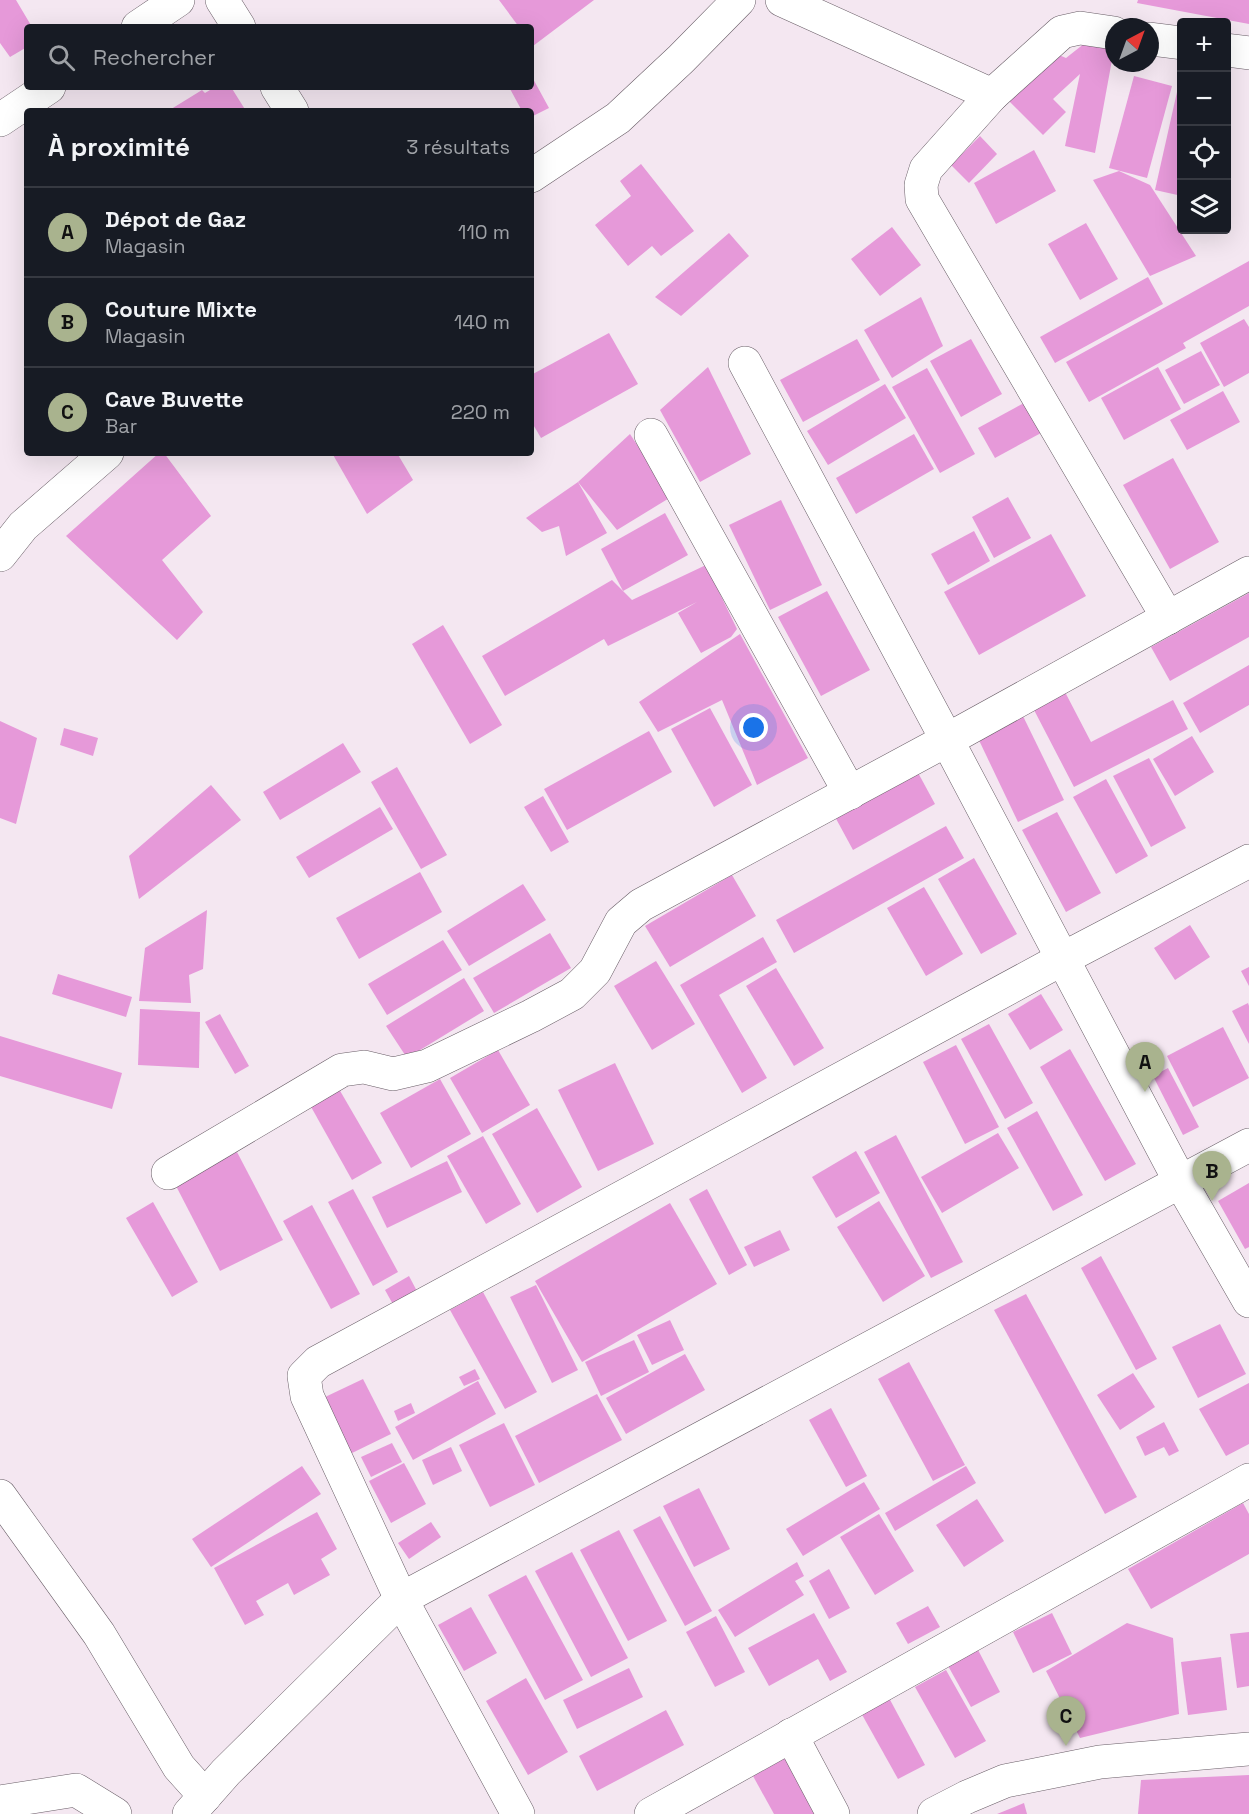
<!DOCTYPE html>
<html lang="fr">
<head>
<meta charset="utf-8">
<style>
	body { margin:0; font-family:"Space Grotesk",sans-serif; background:#242831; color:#f1f3f6 }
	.controls { position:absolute; right:18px; top:18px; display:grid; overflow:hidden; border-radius:6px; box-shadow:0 6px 24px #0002 }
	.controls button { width:54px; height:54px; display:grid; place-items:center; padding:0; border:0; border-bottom:2px solid #363941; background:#171b24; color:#f1f3f6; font:30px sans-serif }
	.compass { position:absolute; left:1105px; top:18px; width:54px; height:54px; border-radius:50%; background:#171b24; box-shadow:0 6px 24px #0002; rotate:41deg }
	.you { position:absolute; left:754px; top:728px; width:21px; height:21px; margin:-15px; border:4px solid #fff; border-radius:50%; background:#1a73e8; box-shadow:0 0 0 9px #1a73e833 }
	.badge { display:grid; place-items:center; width:39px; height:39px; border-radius:50%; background:#a9b38e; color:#111; font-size:20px; font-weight:700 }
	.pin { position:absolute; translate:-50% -50px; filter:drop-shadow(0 2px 3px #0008) }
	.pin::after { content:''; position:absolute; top:32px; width:21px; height:18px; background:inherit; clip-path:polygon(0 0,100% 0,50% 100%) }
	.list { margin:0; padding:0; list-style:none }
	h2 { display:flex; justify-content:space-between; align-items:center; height:78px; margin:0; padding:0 24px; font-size:26px }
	h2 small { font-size:20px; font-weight:400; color:#9ea1a6 }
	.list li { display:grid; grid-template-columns:39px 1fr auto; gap:18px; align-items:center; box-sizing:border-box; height:90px; padding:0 24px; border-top:2px solid #363941 }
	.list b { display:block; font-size:22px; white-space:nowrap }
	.list p { margin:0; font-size:20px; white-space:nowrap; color:#9ea1a6 }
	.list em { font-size:20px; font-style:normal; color:#9ea1a6 }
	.icon { flex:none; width:33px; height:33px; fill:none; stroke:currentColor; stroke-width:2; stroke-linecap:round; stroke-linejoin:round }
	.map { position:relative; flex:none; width:1249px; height:1814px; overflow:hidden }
	.search { position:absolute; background:#171b24; box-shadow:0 6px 24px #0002; left:24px; top:24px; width:510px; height:66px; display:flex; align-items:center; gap:15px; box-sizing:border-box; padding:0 21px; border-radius:6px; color:#9ea1a6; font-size:22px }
	.panel { position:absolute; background:#171b24; box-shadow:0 6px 24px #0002; left:24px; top:108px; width:510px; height:348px; border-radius:6px }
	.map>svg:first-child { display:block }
	.building { fill:#e699d9 }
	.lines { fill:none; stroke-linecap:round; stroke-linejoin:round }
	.minor-casing { stroke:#695e67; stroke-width:34 }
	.minor { stroke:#fff; stroke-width:33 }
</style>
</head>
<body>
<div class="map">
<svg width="1249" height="1814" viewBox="0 0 1249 1814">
	<rect width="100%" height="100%" fill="#f4e7f1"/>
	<g class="building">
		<path d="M0 0H16L32 27H27V47L10 57 0 43Z"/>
		<path d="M499 0H594L533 46 531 43V27H519Z"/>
		<path d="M1138 0H1249V24L1137 3Z"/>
		<path d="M1085 43 1114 49 1095 153 1065 146 1080 74 1053 99 1066 112 1043 135 1008 100 1059 55 1066 58Z"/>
		<path d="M531 75 549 108 531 117V111H522L509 87H531Z"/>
		<path d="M1134 76 1172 86 1147 178 1109 168Z"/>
		<path d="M1179 83H1182V196L1155 190Z"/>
		<path d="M215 87H231L246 111H168L202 90 205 93Z"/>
		<path d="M980 136 997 154 969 183 951 165Z"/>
		<path d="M1034 150 1056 191 996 224 974 183Z"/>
		<path d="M641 164 694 231 661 256 652 246 628 266 595 225 631 196 620 181Z"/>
		<path d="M1119 171 1150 185 1196 256 1150 276 1093 180Z"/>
		<path d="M1086 223 1118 279 1080 300 1048 244Z"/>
		<path d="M892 227 921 265 880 296 851 259Z"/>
		<path d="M729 233 749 256 681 316 655 297Z"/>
		<path d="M1249 261V306L1183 343 1186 348 1089 402 1066 362Z"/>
		<path d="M1148 277 1163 304 1055 363 1040 337Z"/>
		<path d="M921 297 943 346 892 378 864 330Z"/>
		<path d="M1244 319 1249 327V373L1224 387 1200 343Z"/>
		<path d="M609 333 638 384 541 438 531 421V375Z"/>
		<path d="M857 339 880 380 803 422 780 380Z"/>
		<path d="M971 339 1002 394 961 417 930 361Z"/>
		<path d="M1201 351 1220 385 1184 404 1165 370Z"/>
		<path d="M708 367 751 454 700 482 660 410Z"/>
		<path d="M1158 367 1181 409 1124 440 1101 398Z"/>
		<path d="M927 368 975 454 940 473 892 387Z"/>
		<path d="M885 384 906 418 828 465 807 431Z"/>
		<path d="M1223 391 1240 422 1187 450 1170 420Z"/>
		<path d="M1024 403 1041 433 995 458 978 428Z"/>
		<path d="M630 434 671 497 617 530 578 482Z"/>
		<path d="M914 434 934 469 856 514 836 478Z"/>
		<path d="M159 453H164L211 516 162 560 203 612 177 640 66 536Z"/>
		<path d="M332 453H397L413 480 367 514Z"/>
		<path d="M1173 458 1219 542 1170 569 1123 485Z"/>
		<path d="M578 482 607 533 566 556 559 526 542 532 526 518Z"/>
		<path d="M1008 497 1031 538 994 558 972 517Z"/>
		<path d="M781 500 822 585 770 610 729 525Z"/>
		<path d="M665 513 688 555 623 591 601 549Z"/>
		<path d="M974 531 990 561 948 585 931 554Z"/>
		<path d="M1051 534 1086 596 979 655 944 592Z"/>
		<path d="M706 565 737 629 731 637 701 653 678 613 697 602 608 646 604 639 505 696 482 656 612 580 632 600Z"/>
		<path d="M827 591 870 670 821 696 778 617Z"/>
		<path d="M1249 593V637L1170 681 1151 647Z"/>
		<path d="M443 625 502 725 470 744 412 644Z"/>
		<path d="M740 634 808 758 757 785 722 700 658 732 639 702Z"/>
		<path d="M1249 665V705L1200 733 1183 703Z"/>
		<path d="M1065 692 1091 742 1173 700 1188 729 1074 787 1033 708Z"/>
		<path d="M710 708 752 785 714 807 671 729Z"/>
		<path d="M1021 712 1064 800 1018 822 976 734Z"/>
		<path d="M0 721 37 738 16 824 0 818Z"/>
		<path d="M64 728 98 738 93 756 60 745Z"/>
		<path d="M649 731 672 772 567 830 544 789Z"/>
		<path d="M1192 736 1214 772 1175 796 1153 759Z"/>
		<path d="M343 743 361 772 280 820 263 792Z"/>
		<path d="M1149 758 1186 828 1151 847 1113 776Z"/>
		<path d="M397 767 447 855 421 869 371 782Z"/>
		<path d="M916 769 935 804 853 850 834 815Z"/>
		<path d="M1106 779 1148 856 1116 874 1073 797Z"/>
		<path d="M211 785 241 820 139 899 129 856Z"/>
		<path d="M543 796 569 842 551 852 524 807Z"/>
		<path d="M380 807 393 829 309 878 296 857Z"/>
		<path d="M1057 812 1101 893 1066 912 1022 830Z"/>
		<path d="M946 826 964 858 794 953 776 920Z"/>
		<path d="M974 858 1017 934 981 954 938 879Z"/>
		<path d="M420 872 442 912 359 959 336 918Z"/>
		<path d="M732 875 756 916 670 967 645 926Z"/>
		<path d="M523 884 546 920 469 966 447 931Z"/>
		<path d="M924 887 963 954 926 976 887 908Z"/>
		<path d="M207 910 203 969 189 975 191 1003 139 1001 145 948Z"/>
		<path d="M1190 925 1210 957 1175 980 1154 948Z"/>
		<path d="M550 933 571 968 494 1013 473 978Z"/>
		<path d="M763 937 777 962 719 995 767 1078 742 1093 680 985Z"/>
		<path d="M443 940 462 970 387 1015 368 984Z"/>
		<path d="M656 961 695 1024 652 1050 614 986Z"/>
		<path d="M1249 967V986L1241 971Z"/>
		<path d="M776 968 824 1048 794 1066 746 986Z"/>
		<path d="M58 974 132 997 126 1017 52 994Z"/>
		<path d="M464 978 484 1011 407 1058 386 1026Z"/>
		<path d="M1041 994 1063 1030 1030 1050 1008 1014Z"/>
		<path d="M1248 1003 1249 1006V1044L1232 1011Z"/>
		<path d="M140 1009 200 1012 199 1068 138 1065Z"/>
		<path d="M220 1014 249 1066 235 1074 205 1022Z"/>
		<path d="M989 1024 1033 1103 1005 1119 961 1039Z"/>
		<path d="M1223 1027 1249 1078 1193 1107 1167 1056Z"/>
		<path d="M0 1036 122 1073 112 1109 0 1076Z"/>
		<path d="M956 1045 999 1127 965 1144 923 1062Z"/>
		<path d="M1070 1049 1136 1164 1105 1181 1040 1067Z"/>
		<path d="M498 1050 530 1105 482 1133 450 1078Z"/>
		<path d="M615 1063 654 1144 598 1171 558 1090Z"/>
		<path d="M1168 1068 1199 1127 1183 1135 1153 1076Z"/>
		<path d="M440 1079 471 1134 411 1168 380 1113Z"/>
		<path d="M339 1089 382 1163 352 1180 310 1105Z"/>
		<path d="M537 1108 582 1187 537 1213 492 1134Z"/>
		<path d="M1037 1111 1083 1195 1053 1211 1007 1128Z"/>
		<path d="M998 1133 1019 1168 942 1213 921 1177Z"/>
		<path d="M896 1135 963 1262 931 1278 864 1152Z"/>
		<path d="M483 1136 521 1204 486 1224 447 1156Z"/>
		<path d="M856 1151 880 1193 836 1218 812 1177Z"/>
		<path d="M237 1152 283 1240 220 1271 175 1184Z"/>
		<path d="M447 1161 462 1192 387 1228 372 1197Z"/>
		<path d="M1249 1183V1247L1245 1249 1218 1201Z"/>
		<path d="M353 1189 398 1272 373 1286 328 1202Z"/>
		<path d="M707 1189 747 1265 729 1275 689 1199Z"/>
		<path d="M879 1201 925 1276 883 1302 837 1227Z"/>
		<path d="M153 1202 198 1282 172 1297 126 1218Z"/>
		<path d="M670 1203 717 1284 582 1362 535 1281Z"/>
		<path d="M312 1205 360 1294 331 1309 283 1221Z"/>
		<path d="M780 1230 790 1250 754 1267 744 1247Z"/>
		<path d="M1101 1256 1157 1359 1136 1370 1081 1268Z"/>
		<path d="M409 1276 419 1295 395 1308 385 1290Z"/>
		<path d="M536 1285 578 1370 552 1383 510 1297Z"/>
		<path d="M483 1292 537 1392 505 1409 450 1310Z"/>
		<path d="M1026 1294 1137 1497 1105 1514 994 1310Z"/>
		<path d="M670 1320 684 1350 652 1365 637 1335Z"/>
		<path d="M1220 1324 1246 1374 1198 1398 1172 1347Z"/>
		<path d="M634 1340 649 1372 601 1396 585 1362Z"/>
		<path d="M685 1354 705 1390 626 1434 606 1398Z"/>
		<path d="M909 1362 965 1465 933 1481 878 1379Z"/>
		<path d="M475 1369 480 1379 464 1386 459 1377Z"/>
		<path d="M1133 1373 1155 1407 1120 1430 1097 1395Z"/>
		<path d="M363 1379 391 1434 350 1454 323 1398Z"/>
		<path d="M478 1381 496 1414 413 1460 395 1427Z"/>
		<path d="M1249 1383V1444L1226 1456 1199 1409Z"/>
		<path d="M597 1394 622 1440 539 1483 515 1436Z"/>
		<path d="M411 1403 415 1413 398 1421 394 1411Z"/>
		<path d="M831 1408 867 1476 846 1487 809 1420Z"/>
		<path d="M1164 1422 1179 1451 1169 1456 1164 1447 1145 1456 1136 1437Z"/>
		<path d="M504 1423 535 1485 490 1507 459 1445Z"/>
		<path d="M392 1443 402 1462 371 1477 361 1457Z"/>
		<path d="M451 1447 462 1471 433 1485 422 1460Z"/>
		<path d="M404 1463 426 1504 391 1523 369 1481Z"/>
		<path d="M302 1466 321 1494 211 1567 192 1539Z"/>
		<path d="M966 1466 976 1483 895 1531 885 1513Z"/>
		<path d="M864 1482 880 1509 803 1556 786 1529Z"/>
		<path d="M699 1488 730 1549 694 1567 663 1506Z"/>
		<path d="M977 1499 1004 1541 964 1567 936 1525Z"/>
		<path d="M1243 1503 1249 1514V1554L1151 1609 1128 1569Z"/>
		<path d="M317 1512 337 1549 321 1559 330 1575 294 1595 288 1583 256 1601 264 1615 245 1625 214 1568Z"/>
		<path d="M879 1514 914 1571 875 1595 840 1537Z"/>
		<path d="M660 1516 712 1611 685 1626 633 1530Z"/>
		<path d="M431 1522 441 1537 409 1559 398 1543Z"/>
		<path d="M619 1530 667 1621 628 1641 580 1550Z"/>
		<path d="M572 1552 628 1658 591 1677 535 1571Z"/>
		<path d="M797 1562 804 1576 795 1581 804 1595 735 1637 718 1610Z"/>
		<path d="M829 1569 850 1608 829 1619 809 1581Z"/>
		<path d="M526 1575 583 1680 545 1700 488 1595Z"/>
		<path d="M928 1606 940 1627 908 1644 896 1623Z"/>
		<path d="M471 1607 497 1653 464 1671 438 1625Z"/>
		<path d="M814 1613 847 1672 830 1681 818 1659 769 1686 748 1648Z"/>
		<path d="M1052 1613 1072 1654 1033 1673 1013 1632Z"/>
		<path d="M716 1616 745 1672 715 1687 686 1632Z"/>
		<path d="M1127 1623 1173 1638 1179 1714 1080 1738 1046 1671Z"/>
		<path d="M1249 1632V1686L1237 1688 1230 1634Z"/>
		<path d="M977 1648 1000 1692 971 1707 947 1664Z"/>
		<path d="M1221 1657 1227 1710 1188 1715 1181 1662Z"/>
		<path d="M629 1668 643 1697 577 1729 563 1700Z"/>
		<path d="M946 1670 986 1741 955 1758 915 1687Z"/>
		<path d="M526 1678 568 1752 528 1775 486 1701Z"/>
		<path d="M888 1696 925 1765 898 1779 860 1711Z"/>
		<path d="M666 1710 684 1745 597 1791 579 1756Z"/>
		<path d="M785 1758 817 1814H774L753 1776Z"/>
		<path d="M1249 1775V1814H1138L1141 1780Z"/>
		<path d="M1024 1803 1027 1814H997Z"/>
	</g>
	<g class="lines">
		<g class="minor-casing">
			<g id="minor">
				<path d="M222 0 239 27"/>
				<path d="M782 0 992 95"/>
				<path d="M138 27 178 0"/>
				<path d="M1114 33 1080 28 1062 32 992 95 926 169 921 185 922 199 1168 618"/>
				<path d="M1150 39 1182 43"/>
				<path d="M1226 50 1249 53"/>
				<path d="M277 87 292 111"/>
				<path d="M0 120 49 87"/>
				<path d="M531 176 618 118 681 59 739 0"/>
				<path d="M745 363 947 740 1249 573"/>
				<path d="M651 435 850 793"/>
				<path d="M0 555 23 526 107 453"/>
				<path d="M168 1173 342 1070 364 1067 393 1074 427 1066 531 1016 572 994 595 971 621 922 641 905 947 740 1181 1183 1249 1301"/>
				<path d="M0 1496 99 1634 179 1767 205 1796"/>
				<path d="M791 1735 833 1814"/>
				<path d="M0 1802 76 1790 115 1814"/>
				<path d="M189 1814 226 1772 401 1599 1249 1145"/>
				<path d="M518 1814 401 1599 307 1396 304 1376 318 1362 1064 958 1249 861"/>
				<path d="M651 1814 1249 1480"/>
				<path d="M934 1814 967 1797 1005 1781 1100 1762 1249 1749"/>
			</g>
		</g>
		<use href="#minor" class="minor"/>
	</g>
</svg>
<div class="controls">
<button>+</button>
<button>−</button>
<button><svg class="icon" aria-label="locate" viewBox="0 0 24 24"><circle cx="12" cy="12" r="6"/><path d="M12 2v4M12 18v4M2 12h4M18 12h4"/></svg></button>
<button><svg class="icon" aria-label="layers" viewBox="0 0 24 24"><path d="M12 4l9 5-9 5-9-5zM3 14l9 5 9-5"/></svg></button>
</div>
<svg class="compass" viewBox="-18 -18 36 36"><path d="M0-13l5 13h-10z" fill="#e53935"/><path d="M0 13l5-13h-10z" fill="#9ea1a6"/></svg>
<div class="you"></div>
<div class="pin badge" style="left:1145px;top:1092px">A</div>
<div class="pin badge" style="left:1212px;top:1201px">B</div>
<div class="pin badge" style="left:1066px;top:1746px">C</div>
<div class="search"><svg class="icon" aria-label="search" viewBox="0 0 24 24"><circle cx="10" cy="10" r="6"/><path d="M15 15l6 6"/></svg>Rechercher</div>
<section class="panel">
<h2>À proximité<small>3 résultats</small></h2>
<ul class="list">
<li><span class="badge">A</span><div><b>Dépot de Gaz</b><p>Magasin</p></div><em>110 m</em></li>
<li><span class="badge">B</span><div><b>Couture Mixte</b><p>Magasin</p></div><em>140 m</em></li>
<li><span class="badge">C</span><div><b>Cave Buvette</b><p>Bar</p></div><em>220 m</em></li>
</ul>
</section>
</div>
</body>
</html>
